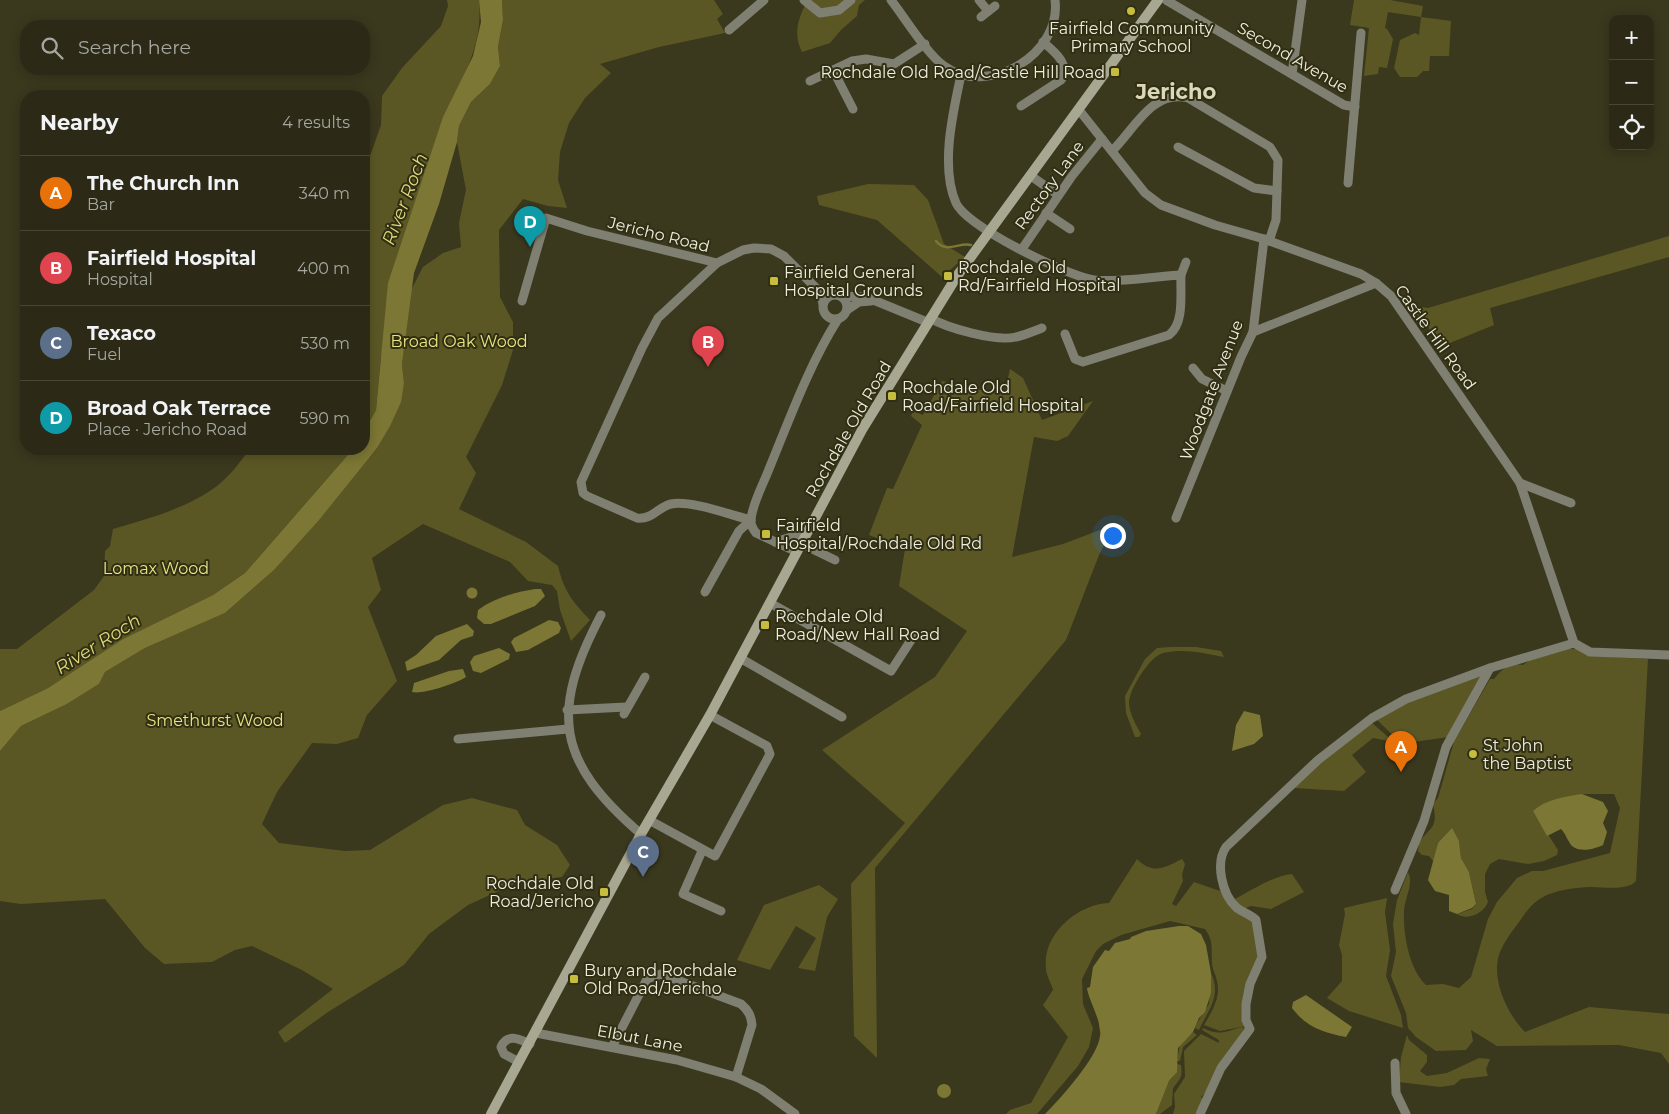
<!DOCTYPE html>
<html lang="en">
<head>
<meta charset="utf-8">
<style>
	body { margin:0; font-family:Montserrat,sans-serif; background:#34321f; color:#f1f3f6 }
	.controls { position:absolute; right:15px; top:15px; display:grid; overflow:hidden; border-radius:10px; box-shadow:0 2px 12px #0003 }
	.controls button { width:45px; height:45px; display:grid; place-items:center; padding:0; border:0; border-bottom:1px solid #484635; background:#2c2a16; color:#f1f3f6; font:25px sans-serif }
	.you { position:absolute; left:1112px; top:535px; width:18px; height:18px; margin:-12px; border:4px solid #fff; border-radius:50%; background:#1a73e8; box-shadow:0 0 0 8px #1a73e833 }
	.badge { display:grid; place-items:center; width:32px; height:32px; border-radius:50%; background:#1a73e8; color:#fff; font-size:16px; font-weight:700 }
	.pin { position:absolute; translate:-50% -41px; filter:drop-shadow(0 1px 2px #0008) }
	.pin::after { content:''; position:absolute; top:26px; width:18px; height:15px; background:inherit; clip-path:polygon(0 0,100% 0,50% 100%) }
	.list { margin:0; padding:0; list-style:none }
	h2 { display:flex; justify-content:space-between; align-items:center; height:65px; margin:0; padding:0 20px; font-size:21px }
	h2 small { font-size:16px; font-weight:400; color:#a6a7a1 }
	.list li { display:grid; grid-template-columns:32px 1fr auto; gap:15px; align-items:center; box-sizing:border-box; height:75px; padding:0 20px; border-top:1px solid #484635 }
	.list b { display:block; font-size:19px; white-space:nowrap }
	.list p { margin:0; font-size:16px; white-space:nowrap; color:#a6a7a1 }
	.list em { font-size:16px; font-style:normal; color:#a6a7a1 }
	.icon { flex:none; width:28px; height:28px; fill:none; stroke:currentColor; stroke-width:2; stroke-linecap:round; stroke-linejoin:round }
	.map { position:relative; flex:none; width:1669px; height:1114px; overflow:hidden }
	.search { position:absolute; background:#2c2a16; box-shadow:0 2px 12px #0003; left:20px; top:20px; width:350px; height:55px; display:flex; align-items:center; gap:12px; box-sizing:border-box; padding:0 18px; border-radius:20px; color:#a6a7a1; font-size:19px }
	.panel { position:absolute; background:#2c2a16; box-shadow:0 2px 12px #0003; left:20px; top:90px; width:350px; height:365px; border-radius:20px }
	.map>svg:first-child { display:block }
	.green { fill:#5b5725 }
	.water { fill:#7c7734 }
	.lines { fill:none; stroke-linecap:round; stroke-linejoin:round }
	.stream { stroke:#7c7734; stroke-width:2.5 }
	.minor { stroke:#7f7f72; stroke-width:9 }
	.secondary { stroke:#a8a792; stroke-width:10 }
	.poi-dot { fill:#c6bc3d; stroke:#302e13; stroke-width:2 }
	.labels { text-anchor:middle; stroke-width:4; stroke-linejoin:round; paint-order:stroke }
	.poi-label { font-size:16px; fill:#efeede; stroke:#302e13; text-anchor:start }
	.street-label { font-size:16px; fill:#efeede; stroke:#302e13 }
	.park-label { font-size:16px; fill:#eae382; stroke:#302e13 }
	.water-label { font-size:18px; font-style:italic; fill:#e0d979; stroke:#302e13 }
	.district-label { font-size:21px; font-weight:bold; fill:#dad8b8; stroke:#302e13 }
</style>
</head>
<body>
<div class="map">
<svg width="1669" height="1114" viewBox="0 0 1669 1114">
	<rect width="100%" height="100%" fill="#3a381d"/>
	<g class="green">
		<path d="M447 0H479C482 34 473 56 459 86L381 356 376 410 364 430V173L381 125 382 96 402 68 441 26 448 6Z"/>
		<path d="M502 0H714L723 14 717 19 725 33 659 47 600 64 611 73 585 98 569 123 560 152 558 180 567 208 548 206 523 199 499 230 500 297 513 322V350L502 385 466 457 476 473 459 509 526 542 558 566C564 591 572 601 590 620L571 641 560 610 557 591 552 585 528 581 510 562 423 524 372 558 381 590 368 607 397 681 367 715 358 738 337 744 312 743 277 792 262 824 279 843 345 851 370 850 443 805 472 798 517 810 525 825 557 845 570 865 562 877 518 882 468 905 429 934 404 965 328 1012 285 1043 278 1032 333 989 302 970 252 946 235 950 212 962 164 964 145 948 105 899 21 904 0 901V751L21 726 67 704 99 684 105 672 145 648 225 613 274 570 377 448 404 383 402 364 411 290 423 267 443 253 461 247 459 223 466 190 457 142 459 126 471 102 490 84 500 66 498 47 503 20Z"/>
		<path d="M807 0H847L838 8 821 10Z"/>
		<path d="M854 0H865L859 5 857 16 841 30 830 43 802 52C794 35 797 22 805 5L819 15Z"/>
		<path d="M1354 0H1390L1423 6 1421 17 1451 21 1449 56H1430L1429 71H1423L1417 77H1400L1394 68 1400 40 1415 33 1419 35 1421 17 1388 12 1385 28 1387 29 1393 39 1387 68 1379 67 1378 74 1364 76 1369 28 1350 25Z"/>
		<path d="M868 184 914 185 928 200 944 244 965 257 942 277 877 220 819 205 817 196Z"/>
		<path d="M1669 236V257L1490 308 1494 325 1445 345 1429 329 1428 323 1421 320 1408 305 1428 308Z"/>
		<path d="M1010 369 1023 378 1042 420 1093 401 1068 436 1057 441 1034 437 1012 557 1063 544 1108 527V537L1099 555 1066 640 875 868 877 1058 854 1036 851 884 905 823 822 750 935 677 967 631 899 586 905 549 869 535 887 488 893 489 922 425 911 416 913 411 923 415 942 381 1004 395Z"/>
		<path d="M250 449H353L245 573 213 595 123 639 48 688 0 711V649H17L94 590 104 576 105 551 110 546 113 529C147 519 188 508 217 486 230 476 240 462 250 449Z"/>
		<path d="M1171 647H1196L1221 651 1224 657C1204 653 1183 648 1163 653 1150 656 1130 688 1129 702 1129 713 1136 725 1141 734L1139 737H1135L1126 713 1125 696 1145 659 1157 648Z"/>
		<path d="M1561 649H1578L1589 656 1648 659 1636 881C1626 892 1601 886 1588 887 1573 888 1556 890 1543 897 1532 903 1526 912 1519 922 1512 931 1500 947 1498 959 1493 983 1508 1015 1525 1032L1589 1007 1669 1014V1064L1661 1053 1619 1045 1497 1046 1471 1030 1473 1041 1466 1050 1436 1051 1416 1037 1408 1028 1406 1013 1391 976 1396 952 1393 924 1397 900 1408 872C1414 883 1405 898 1404 910 1403 934 1409 969 1426 985L1443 984 1459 988 1471 977 1488 919 1497 902 1517 878 1532 871H1543L1610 853 1620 808 1614 794H1582L1533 811 1558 850 1557 855 1544 861 1528 864 1499 859 1490 864 1485 874V892L1488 902C1484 913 1468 921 1457 914L1472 909 1476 904 1469 872 1461 858 1459 841 1438 843 1434 862 1429 856 1422 855 1418 851 1419 842C1432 826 1438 828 1433 804L1438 798 1454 742 1490 679H1494C1502 669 1510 662 1523 665L1531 659Z"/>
		<path d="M1478 675 1483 676 1449 737 1406 743 1400 742 1376 719 1402 704Z"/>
		<path d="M1372 723 1394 742 1373 738 1352 755 1366 772 1344 791 1294 788 1314 767Z"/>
		<path d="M1137 859C1153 875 1164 868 1182 859L1185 864 1182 875 1183 881 1172 904 1176 906 1194 882 1223 892 1254 925 1260 952 1246 1026 1220 1031 1204 1025C1212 1011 1221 998 1217 981 1216 975 1212 969 1212 963 1211 949 1214 941 1205 929L1170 921 1121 935 1103 944 1096 951 1082 979 1083 1004 1093 1028 1089 1047 1078 1066 1037 1114H1006L1010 1110 1031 1103 1068 1037 1043 1005 1053 990C1051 983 1046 975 1046 968 1042 935 1077 904 1109 903Z"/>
		<path d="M1292 874 1304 892 1271 909 1251 906 1243 909 1233 900C1251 891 1272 876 1292 874Z"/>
		<path d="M819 885 838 899 827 917 815 971 798 968 816 938 796 926 770 970 737 960 764 905Z"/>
		<path d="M1387 898 1385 912 1390 950 1386 976 1401 1015 1403 1028 1349 1011 1327 998 1342 981V955L1339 945 1345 914 1344 908Z"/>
		<path d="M1211 973C1222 996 1208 1010 1199 1030L1195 1028 1196 1025 1209 1004Z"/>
		<path d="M1241 1027 1245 1028 1207 1091 1201 1097 1203 1100 1195 1114H1173L1175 1107 1174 1094 1185 1077 1184 1051 1201 1034 1219 1043V1040L1202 1030 1203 1028C1218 1036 1226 1032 1241 1027Z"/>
		<path d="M1193 1032 1197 1035 1183 1047 1180 1061H1177L1180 1044Z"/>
		<path d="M1407 1035 1409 1040 1427 1055V1062L1420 1071 1427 1076 1447 1073 1479 1058 1490 1059 1486 1069 1488 1076 1461 1079 1454 1085 1440 1087 1399 1082 1401 1057Z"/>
		<path d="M1177 1064 1181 1065C1183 1077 1180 1079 1173 1088L1172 1105 1160 1114H1156L1169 1081 1173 1077Z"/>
	</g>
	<g class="water">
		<path d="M479 0H502L503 20 498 47 500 66 490 84 471 102 459 126 457 142 439 204 414 273 402 364 404 383 401 402 390 426 377 448 319 520 274 570 225 613 145 648 105 672 99 684 67 704 21 726 0 751V711L48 688 123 639 213 595 245 573 353 449H364V431L376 410 388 283 443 117 473 56 481 22Z"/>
		<circle cx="472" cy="593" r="5.5"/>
		<path d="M535 589H541L545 596 535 606 491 624H484L477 618 478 610C494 598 515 592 535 589Z"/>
		<path d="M549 620 558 622 561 628 559 633 528 650 516 652 511 642 514 638Z"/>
		<path d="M467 624 474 631 473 636 461 640 439 660 407 671 405 662 416 655 436 636Z"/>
		<path d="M499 648 510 654 509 659 481 673 473 671 470 662 474 656Z"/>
		<path d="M463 669 466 677C457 683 422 695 412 692L414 683 449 671Z"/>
		<path d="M1244 711 1260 715 1263 736 1254 744 1232 751 1236 725Z"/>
		<path d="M1582 794 1603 802 1608 811 1603 823 1607 832 1603 845C1595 849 1580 853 1572 846 1568 842 1566 834 1561 829L1547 836 1533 811C1546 799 1564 797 1582 794Z"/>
		<path d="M1452 828 1459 841 1461 858 1469 872 1476 904 1472 908 1457 914 1449 911V895L1435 891 1428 880 1438 843Z"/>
		<path d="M1179 926H1188L1201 934 1206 945 1211 973V993L1205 1012 1199 1018 1193 1032 1178 1048 1177 1072 1169 1081 1156 1114H1045C1060 1099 1098 1057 1100 1036 1101 1032 1099 1028 1099 1024 1097 1014 1087 994 1087 988L1090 987 1093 967 1105 950 1109 951 1115 943 1130 939 1131 937 1146 931Z"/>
		<path d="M1306 995 1352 1027 1346 1037C1324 1033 1306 1027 1292 1008L1293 1002Z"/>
		<circle cx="944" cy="1091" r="7"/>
	</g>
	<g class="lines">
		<path class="stream" d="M936 241C946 254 959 242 971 245"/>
		<g class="minor">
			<path d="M804 0 820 13 839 10 851 0"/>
			<path d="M891 0C905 18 927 54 944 66 988 98 1062 54 1055 0"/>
			<path d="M979 0 988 11"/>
			<path d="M1166 0 1344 105 1355 107"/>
			<path d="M981 17 995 6"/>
			<path d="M729 30 764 0"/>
			<path d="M833 70 853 109"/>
			<path d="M1292 74 1302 0"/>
			<path d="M961 75C953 112 940 167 956 203 967 227 1067 276 1094 280 1116 283 1158 276 1181 275 1180 293 1185 323 1169 335L1083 362 1075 359 1065 334"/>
			<path d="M810 81 852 61 866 59 894 64 925 44"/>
			<path d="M1021 106 1061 80C1071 65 1055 52 1043 42"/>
			<path d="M1079 110 1145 193 1161 205 1215 225 1264 239 1361 274 1376 283 1391 296 1520 483 1574 643 1590 652 1669 655"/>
			<path d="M1178 147 1254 188 1277 191"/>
			<path d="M1112 151C1134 130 1152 89 1188 98L1270 147 1278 160 1276 220 1269 241"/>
			<path d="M1031 176 1058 195"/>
			<path d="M1348 183 1361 33"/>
			<path d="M1046 213 1070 229"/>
			<path d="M1022 249 1072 176 1102 139"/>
			<path d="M1181 275 1186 262"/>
			<circle cx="835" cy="307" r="12"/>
			<path d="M840 296 866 297 927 322"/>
			<path d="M522 301 546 218 587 231 717 263"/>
			<path d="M847 310 859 302 871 301"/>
			<path d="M930 318C947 328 996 342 1016 337 1025 335 1034 331 1042 328"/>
			<path d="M1253 332 1376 283"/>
			<path d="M1193 368 1202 379 1227 391"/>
			<path d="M1520 483 1571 503"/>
			<path d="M1176 518 1241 357 1253 332 1264 239"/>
			<path d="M751 520C730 515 691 500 671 504 658 507 652 520 637 518L587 496 583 493 581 482 642 348 658 318 717 263 743 250 754 248 771 249 784 256 820 292 823 304"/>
			<path d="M775 542 807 532"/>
			<path d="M802 544 835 560"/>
			<path d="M797 552 756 533C753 529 750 525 751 519 753 502 763 485 769 469 790 418 809 365 838 319"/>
			<path d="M705 592 739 531 751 520"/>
			<path d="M770 603 891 671 913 637"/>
			<path d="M601 615C550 712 556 761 641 834"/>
			<path d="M740 658 842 717"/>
			<path d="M567 710 626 707"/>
			<path d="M624 714 645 677"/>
			<path d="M458 739 568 729"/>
			<path d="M649 820 715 856 770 754 767 746 710 715"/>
			<path d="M702 851 683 894 721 911"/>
			<path d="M1395 890 1424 821 1446 747 1490 668"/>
			<path d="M536 1033 677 1060 736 1077 761 1089 795 1114"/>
			<path d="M612 1047 647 979 661 974 741 1004C748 1010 751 1015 752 1025L736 1077"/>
			<path d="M519 1062 504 1054 501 1047C507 1033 519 1039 530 1044"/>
			<path d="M1395 1063 1396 1093 1406 1114"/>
			<path d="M1200 1114 1221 1068 1250 1029 1246 1020V1004L1250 984 1262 957 1256 920C1250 914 1241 912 1236 907 1222 894 1215 863 1226 847L1318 760 1372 718 1406 699 1490 668 1574 643"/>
		</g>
		<path class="secondary" d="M491 1114 641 834 710 715 863 428 957 276 1158 0"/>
	</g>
	<g class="poi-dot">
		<circle cx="1131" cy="11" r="5"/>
		<rect x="1110" y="67" width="10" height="10" rx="2.5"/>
		<rect x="943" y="271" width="10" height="10" rx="2.5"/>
		<rect x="769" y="276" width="10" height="10" rx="2.5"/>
		<rect x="887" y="391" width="10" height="10" rx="2.5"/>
		<rect x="761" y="529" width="10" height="10" rx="2.5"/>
		<rect x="760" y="620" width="10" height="10" rx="2.5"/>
		<circle cx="1473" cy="754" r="5"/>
		<rect x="599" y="887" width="10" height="10" rx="2.5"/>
		<rect x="569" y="974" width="10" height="10" rx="2.5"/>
	</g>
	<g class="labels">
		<g class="poi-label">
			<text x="1131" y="34" text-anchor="middle">Fairfield Community<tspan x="1131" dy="18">Primary School</tspan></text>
			<text x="1105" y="78" text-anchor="end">Rochdale Old Road/Castle Hill Road</text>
			<text x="958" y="273">Rochdale Old<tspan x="958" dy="18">Rd/Fairfield Hospital</tspan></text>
			<text x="784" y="278">Fairfield General<tspan x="784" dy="18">Hospital Grounds</tspan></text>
			<text x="902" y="393">Rochdale Old<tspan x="902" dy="18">Road/Fairfield Hospital</tspan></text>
			<text x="776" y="531">Fairfield<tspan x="776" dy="18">Hospital/Rochdale Old Rd</tspan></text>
			<text x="775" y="622">Rochdale Old<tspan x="775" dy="18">Road/New Hall Road</tspan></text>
			<text x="1483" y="751">St John<tspan x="1483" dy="18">the Baptist</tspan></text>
			<text x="594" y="889" text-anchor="end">Rochdale Old<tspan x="594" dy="18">Road/Jericho</tspan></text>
			<text x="584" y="976">Bury and Rochdale<tspan x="584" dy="18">Old Road/Jericho</tspan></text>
		</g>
		<g class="street-label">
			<text transform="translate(1293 57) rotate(30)" y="6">Second Avenue</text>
			<text transform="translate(1049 185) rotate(-54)" y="6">Rectory Lane</text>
			<text transform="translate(659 234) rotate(14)" y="6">Jericho Road</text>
			<text transform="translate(1436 337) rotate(54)" y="6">Castle Hill Road</text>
			<text transform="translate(1211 390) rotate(-69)" y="6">Woodgate Avenue</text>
			<text transform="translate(848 429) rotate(-60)" y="6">Rochdale Old Road</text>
			<text transform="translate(640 1038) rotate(11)" y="6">Elbut Lane</text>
		</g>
		<g class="park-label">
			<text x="459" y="347">Broad Oak Wood</text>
			<text x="156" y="574">Lomax Wood</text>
			<text x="215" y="726">Smethurst Wood</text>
		</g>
		<g class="water-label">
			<text transform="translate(405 199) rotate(-69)" y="6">River Roch</text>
			<text transform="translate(98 644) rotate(-32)" y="6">River Roch</text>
		</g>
		<g class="district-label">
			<text x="1176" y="99">Jericho</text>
		</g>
	</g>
</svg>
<div class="controls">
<button>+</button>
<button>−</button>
<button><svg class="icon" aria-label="locate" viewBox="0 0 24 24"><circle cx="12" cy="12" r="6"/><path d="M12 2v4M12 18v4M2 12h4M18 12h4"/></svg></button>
</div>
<div class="you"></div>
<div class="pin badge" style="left:1401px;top:772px;background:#e8710a">A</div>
<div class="pin badge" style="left:708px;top:367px;background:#e0444e">B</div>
<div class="pin badge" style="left:643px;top:877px;background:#5c6f8a">C</div>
<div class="pin badge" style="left:530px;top:247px;background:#0f9aa8">D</div>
<div class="search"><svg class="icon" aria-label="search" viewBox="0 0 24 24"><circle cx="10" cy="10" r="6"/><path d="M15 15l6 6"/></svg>Search here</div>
<section class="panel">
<h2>Nearby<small>4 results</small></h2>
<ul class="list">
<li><span class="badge" style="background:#e8710a">A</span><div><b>The Church Inn</b><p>Bar</p></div><em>340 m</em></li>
<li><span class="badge" style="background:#e0444e">B</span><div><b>Fairfield Hospital</b><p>Hospital</p></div><em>400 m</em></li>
<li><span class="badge" style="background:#5c6f8a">C</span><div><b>Texaco</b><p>Fuel</p></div><em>530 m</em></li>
<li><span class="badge" style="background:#0f9aa8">D</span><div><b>Broad Oak Terrace</b><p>Place · Jericho Road</p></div><em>590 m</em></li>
</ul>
</section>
</div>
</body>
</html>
